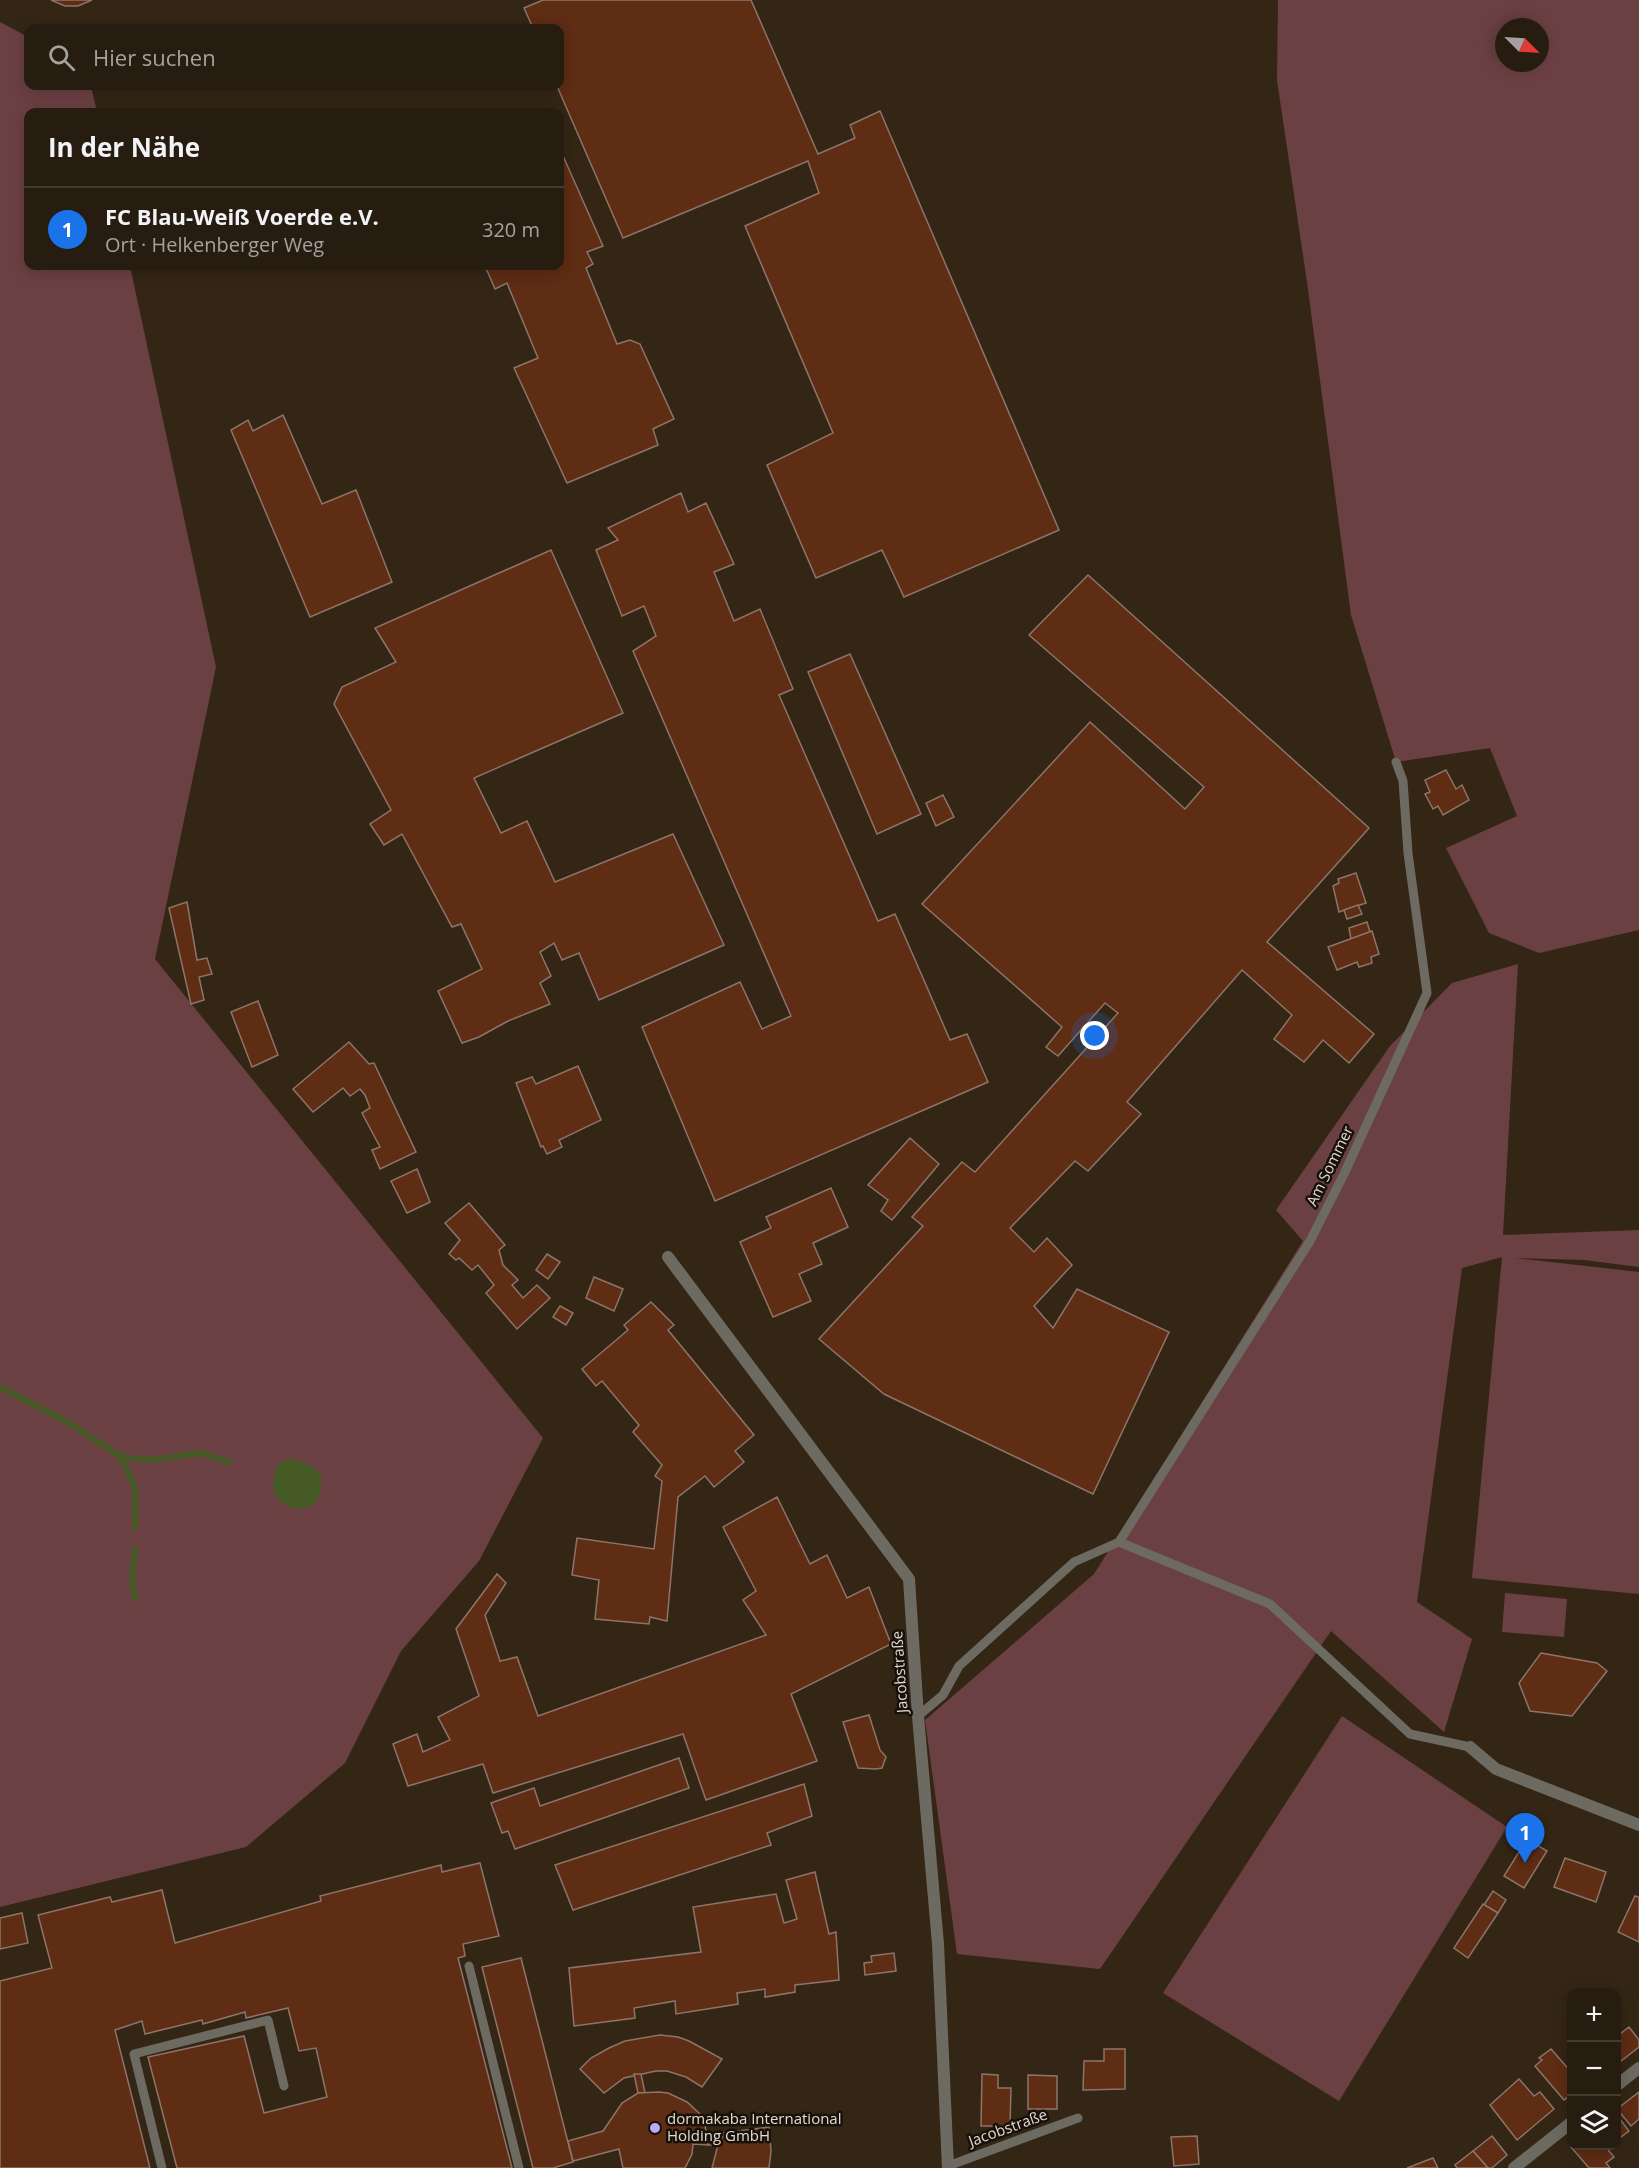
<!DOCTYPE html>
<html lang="de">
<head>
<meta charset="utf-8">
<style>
	body { margin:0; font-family:"Open Sans",sans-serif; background:#2f2519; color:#f1f3f6 }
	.controls { position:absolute; right:18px; bottom:18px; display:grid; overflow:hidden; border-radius:12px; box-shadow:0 3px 15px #0003 }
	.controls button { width:54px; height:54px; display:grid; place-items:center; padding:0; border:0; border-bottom:2px solid #433a30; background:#271c10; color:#f1f3f6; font:30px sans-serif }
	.compass { position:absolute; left:1495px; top:18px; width:54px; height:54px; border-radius:50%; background:#271c10; box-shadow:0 3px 15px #0003; rotate:114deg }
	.you { position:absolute; left:1095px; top:1036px; width:21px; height:21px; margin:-15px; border:4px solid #fff; border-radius:50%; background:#1a73e8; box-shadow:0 0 0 9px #1a73e833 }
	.badge { display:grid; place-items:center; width:39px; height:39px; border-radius:50%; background:#1a73e8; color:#fff; font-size:20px; font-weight:700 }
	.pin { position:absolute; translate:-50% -50px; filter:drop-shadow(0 2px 3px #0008) }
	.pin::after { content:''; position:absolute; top:32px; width:21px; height:18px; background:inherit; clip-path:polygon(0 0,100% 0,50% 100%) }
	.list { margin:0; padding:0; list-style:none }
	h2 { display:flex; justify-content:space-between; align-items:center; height:78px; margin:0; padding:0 24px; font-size:26px }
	h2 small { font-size:20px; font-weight:400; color:#a4a19f }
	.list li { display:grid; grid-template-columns:39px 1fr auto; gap:18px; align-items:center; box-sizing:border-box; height:84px; padding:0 24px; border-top:2px solid #433a30 }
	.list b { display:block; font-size:22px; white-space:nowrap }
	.list p { margin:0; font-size:20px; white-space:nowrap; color:#a4a19f }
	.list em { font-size:20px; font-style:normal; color:#a4a19f }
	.icon { flex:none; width:33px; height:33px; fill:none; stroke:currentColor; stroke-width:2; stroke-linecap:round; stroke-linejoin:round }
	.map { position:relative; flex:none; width:1639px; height:2168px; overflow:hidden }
	.search { position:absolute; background:#271c10; box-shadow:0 3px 15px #0003; left:24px; top:24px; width:540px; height:66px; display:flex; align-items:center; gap:15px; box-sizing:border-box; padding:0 21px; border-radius:12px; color:#a4a19f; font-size:22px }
	.panel { position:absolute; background:#271c10; box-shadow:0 3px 15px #0003; left:24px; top:108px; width:540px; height:162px; border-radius:12px }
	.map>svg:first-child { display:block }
	.green { fill:#6b4043; fill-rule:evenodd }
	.water { fill:#465a25 }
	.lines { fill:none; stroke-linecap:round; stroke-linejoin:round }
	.stream { stroke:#465a25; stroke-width:6 }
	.building { fill:#5f2c14; stroke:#8d746a; stroke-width:1.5 }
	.service { stroke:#6d6b61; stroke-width:9 }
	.minor { stroke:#6d6b61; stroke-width:12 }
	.poi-dot { fill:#bbaaf6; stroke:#171109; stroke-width:2 }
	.labels { text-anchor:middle; stroke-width:5; stroke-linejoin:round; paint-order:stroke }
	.street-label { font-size:15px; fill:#e3dad0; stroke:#171109 }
	.poi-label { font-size:15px; fill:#e3dad0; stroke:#171109; text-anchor:start }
</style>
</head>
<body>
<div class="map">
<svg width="1639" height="2168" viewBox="0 0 1639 2168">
	<rect width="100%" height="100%" fill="#342615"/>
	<g class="green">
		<path d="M1278 0H1639V930L1539 953 1489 933 1446 848 1517 816 1490 748 1396 762 1351 615 1307 282 1277 80ZM1504 27H1540V63H1504Z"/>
		<path d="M0 22 28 37V86H91L97 112H28V266H130L216 667 155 959 543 1438 479 1561 401 1651 345 1763 246 1847 0 1907Z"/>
		<path d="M1518 964 1503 1235 1639 1230V1267L1584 1260 1516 1258 1639 1272V1594L1472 1578 1502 1257 1462 1268 1417 1602 1472 1639 1444 1732 1331 1631 1100 1969 957 1954 925 1720 1094 1574 1303 1241 1276 1210 1390 1046 1452 983Z"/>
		<path d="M1505 1593 1567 1599 1564 1637 1502 1632Z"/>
		<path d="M1342 1716 1507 1827 1339 2101 1163 1993Z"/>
	</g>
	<path class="water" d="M295 1459 312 1466 321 1475C321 1483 322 1495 316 1502 304 1515 277 1507 274 1491 272 1484 275 1474 276 1467L285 1460Z"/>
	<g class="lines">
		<g class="stream">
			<path d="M0 1387 71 1424 118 1455 129 1458 151 1460 200 1453 229 1462"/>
			<path d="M118 1455C139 1487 136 1491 135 1527"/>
			<path d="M135 1598 132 1579 135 1549"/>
		</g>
	</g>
	<g class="building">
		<path d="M51 0H92L78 6H65Z"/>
		<path d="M543 0H751L818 154 855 138 850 125 880 111 1059 530 904 597 882 550 816 578 767 465 833 433 745 226 819 193 808 161 623 238 557 86H560V28H533L524 8Z"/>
		<path d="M560 149 603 246 587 252 593 264 586 268 617 344 630 340 640 344 674 419 653 429 658 445 567 483 514 368 538 358 507 283 495 289 485 266H560Z"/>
		<path d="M283 415 322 504 356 490 392 582 310 617 231 430 248 420 253 431Z"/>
		<path d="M681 493 688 512 706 503 734 564 714 572 734 621 760 609 793 689 779 695 878 921 895 914 950 1040 967 1034 988 1082 715 1201 642 1027 740 982 762 1029 791 1016 633 651 656 636 644 606 622 616 596 550 618 540 608 528Z"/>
		<path d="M551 550 623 713 474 778 501 833 527 821 555 882 673 834 724 945 599 1000 579 953 562 960 554 943 540 952 551 976 540 983 550 1004 508 1021 479 1037 462 1043 438 991 482 969 461 924 452 927 402 834 384 845 370 824 391 810 334 704 342 687 396 662 375 628Z"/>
		<path d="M1088 575 1369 828 1267 942 1374 1034 1349 1063 1323 1040 1304 1062 1274 1039 1292 1015 1242 970 1127 1102 1141 1114 1088 1171 1075 1161 1010 1228 1034 1252 1047 1238 1072 1265 1034 1306 1053 1328 1077 1289 1169 1332 1093 1494 884 1394 819 1339 923 1226 912 1217 962 1162 975 1172 1118 1013 1105 1003 1058 1056 1046 1047 1062 1027 922 904 1090 722 1185 809 1204 787 1029 635Z"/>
		<path d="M850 654 921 814 877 834 808 672Z"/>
		<path d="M1446 770 1456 789 1462 785 1469 800 1443 815 1438 806 1433 809 1425 794 1430 792 1425 780Z"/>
		<path d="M943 795 954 817 936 826 926 803Z"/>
		<path d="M1356 873 1366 903 1339 912 1333 886 1339 883 1338 879Z"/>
		<path d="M187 902 197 960 207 958 212 974 199 977 204 1000 191 1004 169 908Z"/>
		<path d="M1358 905 1362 914 1347 919 1344 910Z"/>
		<path d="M1367 922 1370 932 1351 939 1349 928Z"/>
		<path d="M1372 931 1379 954 1371 957 1372 963 1359 967 1357 962 1337 970 1328 947Z"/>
		<path d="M258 1001 278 1055 252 1067 231 1012Z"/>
		<path d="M349 1042 369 1064 374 1063 416 1152 380 1169 372 1150 380 1147 362 1113 370 1108 365 1095 360 1089 350 1096 343 1088 313 1112 293 1089Z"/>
		<path d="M578 1066 601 1120 559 1140 562 1147 547 1154 543 1146 541 1147 516 1083 532 1077 536 1084Z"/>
		<path d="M910 1138 939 1164 892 1220 881 1211 888 1200 868 1185Z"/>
		<path d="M417 1169 430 1202 407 1213 391 1181Z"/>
		<path d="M831 1188 848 1227 813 1243 822 1264 799 1274 811 1301 773 1317 740 1242 771 1228 766 1217Z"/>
		<path d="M469 1203 505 1245 499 1250 503 1265 518 1280 512 1285 523 1298 537 1285 550 1298 517 1329 486 1293 494 1285 478 1265 472 1270 459 1258 456 1260 449 1254 460 1240 445 1223Z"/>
		<path d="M547 1254 560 1262 548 1279 536 1270Z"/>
		<path d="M594 1277 623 1289 614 1311 586 1298Z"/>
		<path d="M651 1302 674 1325 668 1330 754 1435 735 1451 744 1462 714 1487 705 1476 678 1497 667 1621 650 1617 649 1624 595 1619 599 1580 572 1575 577 1538 654 1549 662 1481 655 1476 662 1465 633 1432 639 1425 602 1381 596 1386 582 1369 628 1330 624 1325Z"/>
		<path d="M560 1306 573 1313 566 1325 553 1317Z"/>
		<path d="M777 1497 810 1564 827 1555 847 1598 869 1587 891 1644 791 1694 817 1761 706 1800 683 1734 493 1793 483 1764 408 1786 393 1744 417 1734 423 1752 450 1740 438 1717 479 1696 456 1629 497 1574 506 1583 485 1615 500 1661 517 1657 538 1716 766 1635 743 1600 756 1591 723 1527Z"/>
		<path d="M1541 1653 1597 1663 1607 1671 1572 1716 1530 1711 1519 1683Z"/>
		<path d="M869 1715 880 1750 886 1757 882 1768 876 1769 858 1768 843 1722Z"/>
		<path d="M679 1758 689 1788 515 1849 508 1831 502 1833 491 1803 534 1788 540 1806Z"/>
		<path d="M804 1784 812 1816 767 1833 771 1845 573 1910 555 1865Z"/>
		<path d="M1527 1839 1547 1851 1524 1888 1504 1876Z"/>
		<path d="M1565 1858 1606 1872 1596 1902 1554 1887Z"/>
		<path d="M480 1863 499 1936 463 1944 465 1956 458 1958 512 2168H177L148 2057 244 2036 264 2113 327 2097 316 2048 299 2051 288 2008 246 2018 245 2012 203 2024 202 2020 145 2034 142 2021 115 2030 150 2168H0V1981L52 1968 38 1915 110 1897 112 1902 162 1890 175 1943 321 1901 320 1896 441 1865 442 1872Z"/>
		<path d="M815 1872 829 1934 836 1932 839 1980 795 1985V1992L765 1997V1989L737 1993 738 2004 676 2014 675 2001 634 2008 635 2018 574 2026 569 1968 701 1952 693 1907 776 1894 784 1923 797 1919 786 1880Z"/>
		<path d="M1493 1891 1506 1900 1498 1913 1484 1905Z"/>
		<path d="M1635 1896 1639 1897V1942L1618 1932Z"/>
		<path d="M1483 1904 1498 1913 1468 1958 1454 1948Z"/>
		<path d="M22 1913 28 1943 0 1949V1918Z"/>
		<path d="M894 1953 896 1971 865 1975 864 1963 872 1962 871 1956Z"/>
		<path d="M521 1958 573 2162 553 2168H533L482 1967Z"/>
		<path d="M1629 2027 1639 2040V2047L1621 2061 1616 2056V2037Z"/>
		<path d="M660 2035 678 2037 689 2041 722 2059 702 2087 686 2077 667 2071H656L624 2078 604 2093 580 2069 591 2058 609 2048 625 2041Z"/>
		<path d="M1104 2049H1125V2089L1083 2090 1084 2061H1104Z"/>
		<path d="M1551 2049 1572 2073V2094L1564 2100 1535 2066 1542 2060 1539 2058Z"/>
		<path d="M634 2074H641L645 2093H638Z"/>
		<path d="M982 2074 998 2075V2088H1011L1010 2126H981Z"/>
		<path d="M1028 2075 1057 2076V2109H1028Z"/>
		<path d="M1519 2079 1534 2096 1540 2092 1554 2109 1517 2140 1490 2105Z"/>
		<path d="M659 2092 668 2093 687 2102 700 2114 705 2125 708 2145 693 2144 692 2154 685 2168H623L619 2149 573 2161 568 2141 603 2131 622 2103 638 2093Z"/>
		<path d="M1639 2092V2119L1631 2126 1617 2109Z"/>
		<path d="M1619 2118 1629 2131 1621 2137 1616 2132V2120Z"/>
		<path d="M769 2127 771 2151 769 2168H712L718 2145H708L707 2139 723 2137V2133Z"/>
		<path d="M1197 2136 1199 2164 1174 2166 1171 2137Z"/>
		<path d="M1492 2136 1507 2155 1492 2168H1488L1473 2151Z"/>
		<path d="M1573 2146H1605L1614 2157 1606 2163 1610 2168H1589L1571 2147Z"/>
		<path d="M1473 2151 1488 2168H1457L1455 2165Z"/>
		<path d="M1433 2158 1438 2168H1407Z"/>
	</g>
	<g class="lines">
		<g class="service">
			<path d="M1119 1542 1310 1241 1344 1174 1427 993 1408 853 1403 781 1396 762"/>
			<path d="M918 1716 943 1695 959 1666 1074 1562 1119 1542 1270 1604 1410 1734 1470 1747"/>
			<path d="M469 1966 519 2168"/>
			<path d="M948 2166 1078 2118"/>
			<path d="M162 2168 134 2054 268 2020 284 2086"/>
		</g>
		<g class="minor">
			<path d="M668 1257 909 1579 918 1716 938 1944 948 2168"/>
			<path d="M1470 1747 1496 1769 1639 1825"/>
			<path d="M1616 2086 1639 2068"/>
			<path d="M1514 2168 1572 2122"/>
		</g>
	</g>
	<circle class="poi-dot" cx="655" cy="2128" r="6"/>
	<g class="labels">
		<g class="street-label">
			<text transform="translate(1330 1166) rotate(-64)" y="5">Am Sommer</text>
			<text transform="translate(900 1672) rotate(-94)" y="5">Jacobstraße</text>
			<text transform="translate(1008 2128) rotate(-20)" y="5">Jacobstraße</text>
		</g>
		<g class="poi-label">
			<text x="667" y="2124">dormakaba International<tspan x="667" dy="17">Holding GmbH</tspan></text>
		</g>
	</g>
</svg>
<div class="controls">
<button>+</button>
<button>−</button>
<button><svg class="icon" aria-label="layers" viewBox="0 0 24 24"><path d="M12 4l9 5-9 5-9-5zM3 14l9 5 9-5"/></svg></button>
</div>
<svg class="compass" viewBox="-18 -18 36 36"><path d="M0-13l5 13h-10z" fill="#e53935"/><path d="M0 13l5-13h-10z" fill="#a4a19f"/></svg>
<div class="you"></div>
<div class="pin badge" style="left:1525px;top:1863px">1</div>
<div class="search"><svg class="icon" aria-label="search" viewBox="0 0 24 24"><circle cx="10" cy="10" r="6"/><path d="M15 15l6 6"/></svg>Hier suchen</div>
<section class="panel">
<h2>In der Nähe<small></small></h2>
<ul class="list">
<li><span class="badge">1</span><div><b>FC Blau-Weiß Voerde e.V.</b><p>Ort · Helkenberger Weg</p></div><em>320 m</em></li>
</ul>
</section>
</div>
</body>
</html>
